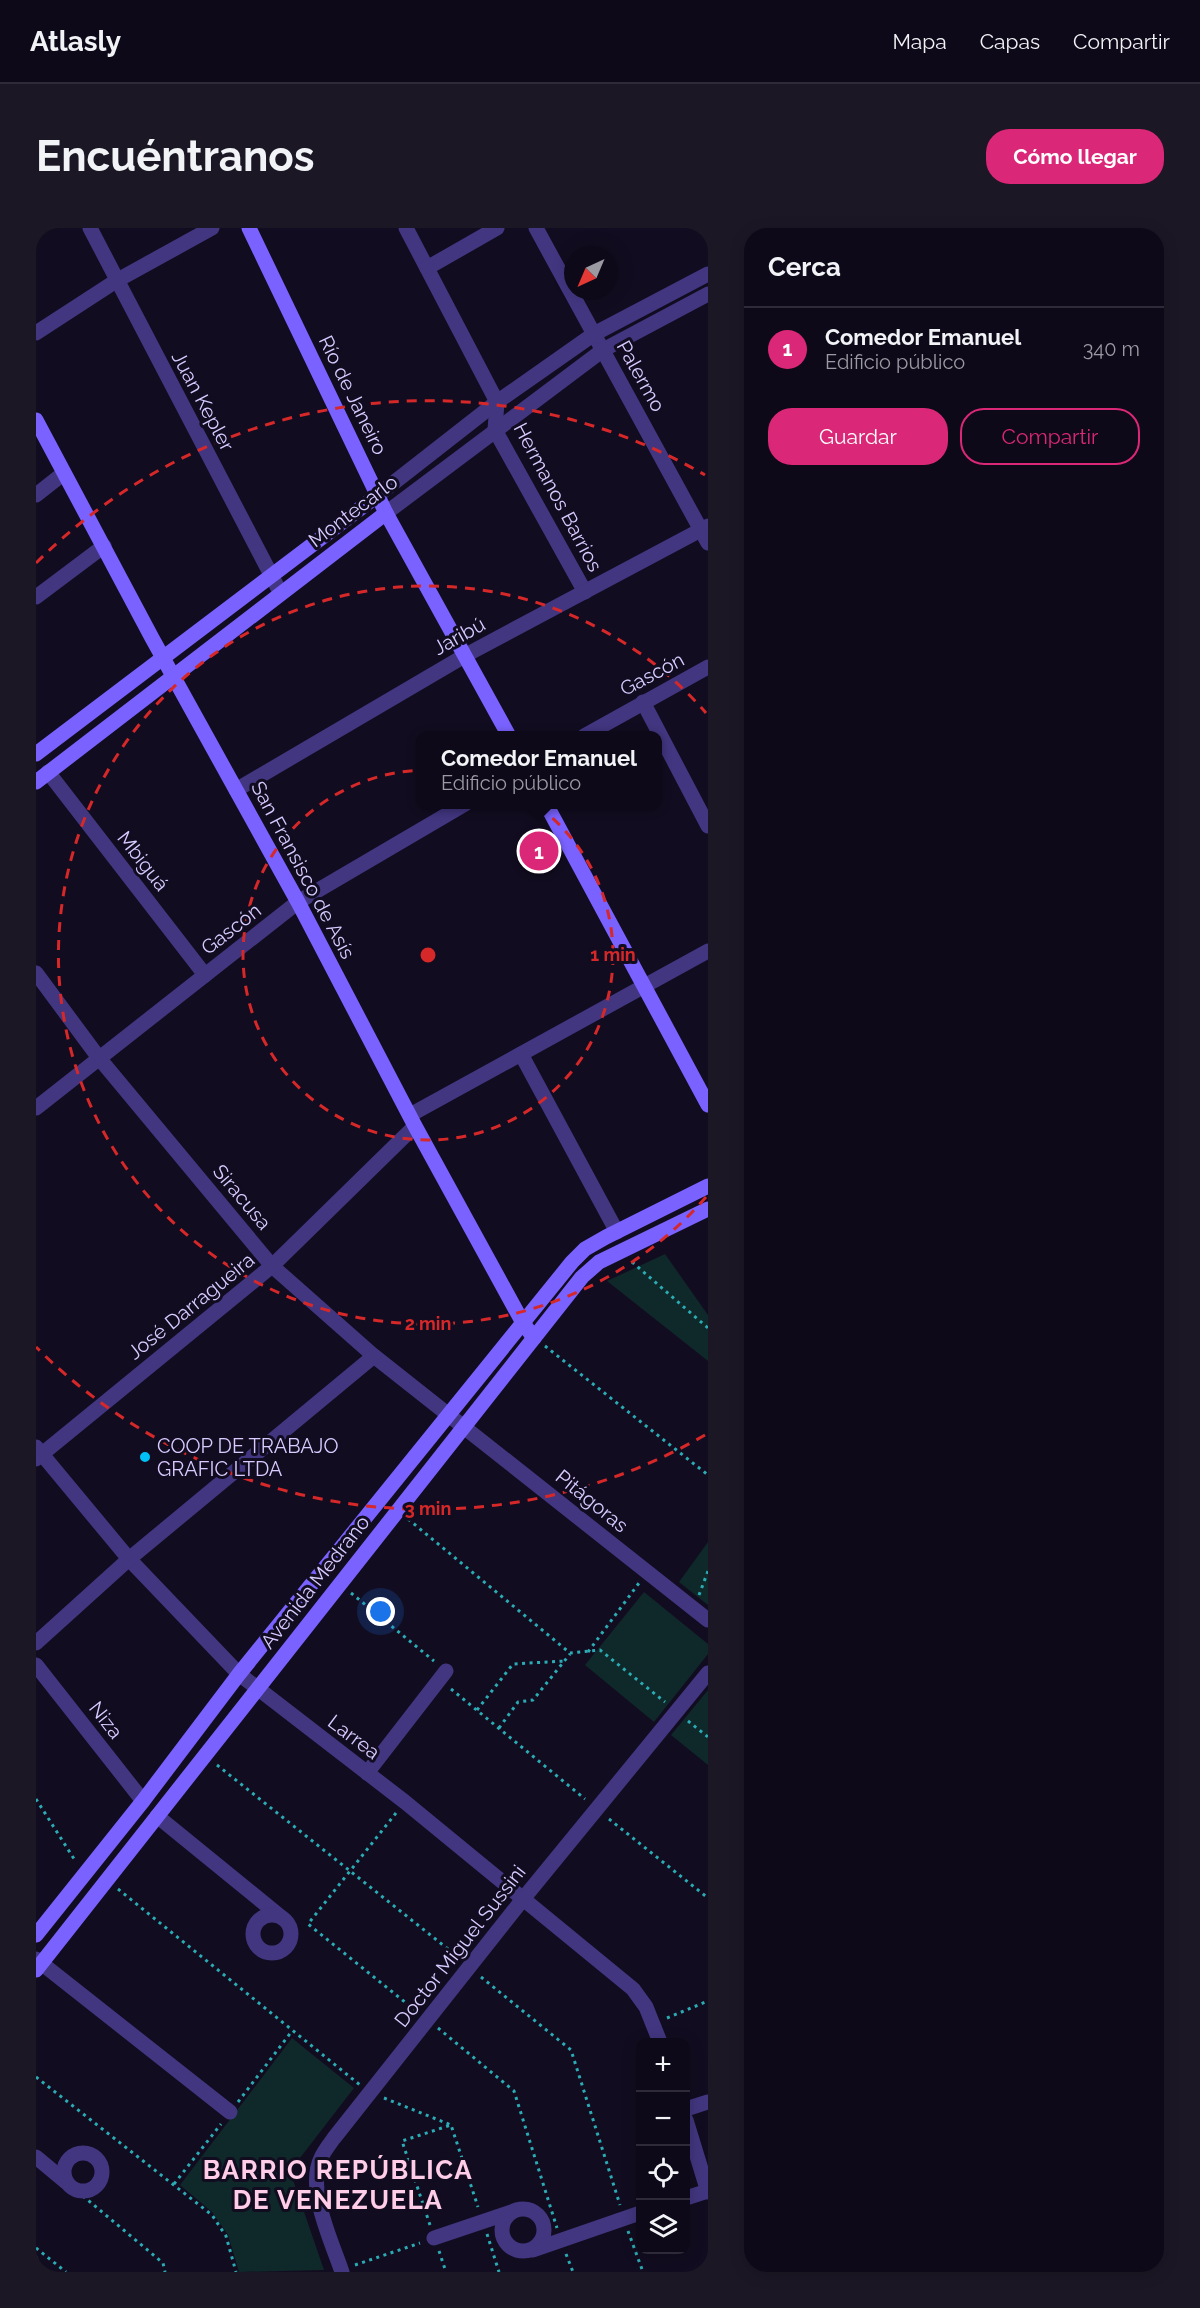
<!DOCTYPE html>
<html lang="es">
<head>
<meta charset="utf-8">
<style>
	body { margin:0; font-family:Raleway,sans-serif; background:#1c1725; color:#f1f3f6 }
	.controls { position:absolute; right:18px; bottom:18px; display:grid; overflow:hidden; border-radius:12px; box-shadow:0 3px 15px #0003 }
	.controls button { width:54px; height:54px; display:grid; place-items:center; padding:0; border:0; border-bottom:2px solid #2e2a37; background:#0e0918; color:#f1f3f6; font:30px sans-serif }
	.compass { position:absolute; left:528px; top:18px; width:54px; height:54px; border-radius:50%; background:#0e0918; box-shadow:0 3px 15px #0003; rotate:224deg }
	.you { position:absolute; left:345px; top:1384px; width:21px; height:21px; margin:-15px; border:4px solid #fff; border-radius:50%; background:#1a73e8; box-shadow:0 0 0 9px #1a73e833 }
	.badge { display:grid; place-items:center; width:39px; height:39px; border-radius:50%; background:#db2777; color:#fff; font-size:20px; font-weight:700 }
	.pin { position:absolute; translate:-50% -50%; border:3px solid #fff; box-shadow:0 2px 6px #0006 }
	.popup { position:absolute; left:380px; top:503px; width:246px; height:78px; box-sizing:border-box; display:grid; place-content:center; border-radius:12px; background:#0e0918; filter:drop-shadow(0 2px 4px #0005); font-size:20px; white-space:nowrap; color:#9b9aa2 }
	.popup b { font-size:22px; color:#f1f3f6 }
	.popup::after { content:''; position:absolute; left:50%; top:100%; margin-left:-12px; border:12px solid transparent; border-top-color:#0e0918 }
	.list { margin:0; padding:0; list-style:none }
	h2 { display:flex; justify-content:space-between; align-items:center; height:78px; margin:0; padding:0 24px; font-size:26px }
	h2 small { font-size:20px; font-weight:400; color:#9b9aa2 }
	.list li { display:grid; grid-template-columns:39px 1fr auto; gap:18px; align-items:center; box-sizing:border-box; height:84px; padding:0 24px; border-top:2px solid #2e2a37 }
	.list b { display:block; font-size:22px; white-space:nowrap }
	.list p { margin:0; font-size:20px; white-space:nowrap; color:#9b9aa2 }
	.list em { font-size:20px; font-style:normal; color:#9b9aa2 }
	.actions { display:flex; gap:12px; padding:18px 24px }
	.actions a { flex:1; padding:14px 0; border:2px solid #db2777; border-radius:24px; text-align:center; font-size:21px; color:#db2777 }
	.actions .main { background:#db2777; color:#fff }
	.icon { flex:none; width:33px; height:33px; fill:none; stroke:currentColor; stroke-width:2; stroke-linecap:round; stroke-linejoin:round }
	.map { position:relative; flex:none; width:672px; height:2044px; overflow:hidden; border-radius:24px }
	header { display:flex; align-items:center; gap:36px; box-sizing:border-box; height:84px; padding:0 30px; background:#0e0918; border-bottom:2px solid #2e2a37 }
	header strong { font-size:28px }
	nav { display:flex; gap:33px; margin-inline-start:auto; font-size:21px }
	.intro { display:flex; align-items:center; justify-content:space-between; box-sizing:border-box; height:144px; padding:0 36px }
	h1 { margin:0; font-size:42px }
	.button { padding:15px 27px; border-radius:24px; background:#db2777; color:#fff; font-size:21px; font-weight:700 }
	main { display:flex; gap:36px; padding:0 36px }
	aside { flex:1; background:#0e0918; border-radius:24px; box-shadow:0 3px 15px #0003 }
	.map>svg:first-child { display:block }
	.green { fill:#0f282a }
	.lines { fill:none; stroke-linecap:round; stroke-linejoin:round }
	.path { stroke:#2bacb4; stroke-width:3; stroke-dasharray:3 4.5; stroke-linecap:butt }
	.street { stroke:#423680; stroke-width:15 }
	.secondary { stroke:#7962ff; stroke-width:15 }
	.ring { fill:none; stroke:#d62828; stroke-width:3; stroke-dasharray:10 8 }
	.poi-dot { fill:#00c1f6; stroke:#120c20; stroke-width:2 }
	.labels { text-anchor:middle; stroke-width:6; stroke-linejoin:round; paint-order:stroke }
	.street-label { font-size:20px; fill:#d7cbff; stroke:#120c20 }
	.poi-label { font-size:20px; fill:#d7cbff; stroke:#120c20; text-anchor:start }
	.district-label { font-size:26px; font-weight:bold; letter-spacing:1.5px; fill:#ffcde7; stroke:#120c20 }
	.centre { fill:#d62828; stroke:#120c20; stroke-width:3 }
	.ring-label { font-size:18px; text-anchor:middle; font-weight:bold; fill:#d62828; stroke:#120c20; stroke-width:6; stroke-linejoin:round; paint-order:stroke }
</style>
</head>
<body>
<header>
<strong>Atlasly</strong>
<nav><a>Mapa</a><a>Capas</a><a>Compartir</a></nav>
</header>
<div class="intro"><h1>Encuéntranos</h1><a class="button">Cómo llegar</a></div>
<main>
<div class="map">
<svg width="672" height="2044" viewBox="0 0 672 2044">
	<rect width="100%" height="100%" fill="#120c20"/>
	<g class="green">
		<path d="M629 1026 672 1087V1133L571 1053Z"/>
		<path d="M672 1314V1377L643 1354Z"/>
		<path d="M608 1364 672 1416V1426L618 1494 549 1437Z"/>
		<path d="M672 1462V1537L635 1507Z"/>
		<path d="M256 1810 318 1860 254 1943 288 2042 203 2044 192 2007 176 1984 144 1957Z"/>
	</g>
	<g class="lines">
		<g class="path">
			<path d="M596 1034 672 1100"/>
			<path d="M509 1118 672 1247"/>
			<path d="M372 1291 534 1425 564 1422 629 1474"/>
			<path d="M315 1365 398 1433"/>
			<path d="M663 1367 672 1343"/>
			<path d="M552 1424 603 1355"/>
			<path d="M415 1461 549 1571"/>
			<path d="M441 1482 477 1436 529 1433"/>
			<path d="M652 1493 672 1509"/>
			<path d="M463 1500 482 1474 497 1472 534 1426"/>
			<path d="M181 1537 422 1729"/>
			<path d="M0 1571 40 1634"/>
			<path d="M360 1585 272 1696 380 1783"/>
			<path d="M573 1591 672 1670"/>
			<path d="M82 1661 324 1857"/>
			<path d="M445 1749 535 1822 584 1977"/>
			<path d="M631 1790 672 1773"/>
			<path d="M402 1800 478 1863 521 2000"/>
			<path d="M0 1849 176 1987 190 2008 200 2044"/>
			<path d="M348 1870 415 1897"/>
			<path d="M202 1874 256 1803"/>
			<path d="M138 1956 185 1896"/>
			<path d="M41 1963 127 2035 129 2044"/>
			<path d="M394 1997 366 1913 415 1897 442 1979"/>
			<path d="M592 2003 607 2044"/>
			<path d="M451 2006 463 2044"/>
			<path d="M0 2020 30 2044"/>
			<path d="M403 2023 410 2044"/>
			<path d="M530 2026 537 2044"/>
			<path d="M0 2029 5 2044"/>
			<path d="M319 2037 384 2015"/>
		</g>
		<g class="street">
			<path d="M54 0 244 364"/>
			<path d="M370 0 461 174 459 202 549 364"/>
			<path d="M500 0 672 315"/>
			<path d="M391 40 461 0"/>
			<path d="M0 105 80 53 176 0"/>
			<path d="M0 267 28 245"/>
			<path d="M342 267 461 174 558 106 672 46"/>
			<path d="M350 285 567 122 672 66"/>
			<path d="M0 369 68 318"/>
			<path d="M607 474 672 598"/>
			<path d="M548 508 672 439"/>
			<path d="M12 544 169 747"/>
			<path d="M200 562 430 427 672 298"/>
			<path d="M0 745 63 830 236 1038 338 1128 672 1392"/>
			<path d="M485 826 581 1004"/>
			<path d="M0 880 262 674 429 576"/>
			<path d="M374 887 672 723"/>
			<path d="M0 1219 93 1331 203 1446 369 1574 597 1761 610 1779 624 1814"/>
			<path d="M0 1231 236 1038 379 898"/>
			<path d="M0 1415 93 1331 338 1128"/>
			<path d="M0 1437 107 1573"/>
			<path d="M331 1545 410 1443"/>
			<path d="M121 1588 245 1689"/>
			<circle cx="236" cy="1706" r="19"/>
			<path d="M0 1731 194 1884"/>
			<path d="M650 1881 672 1874"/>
			<path d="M650 1892 672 1964"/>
			<circle cx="47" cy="1944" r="19"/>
			<path d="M0 1929 30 1954"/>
			<path d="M650 1970 672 1963"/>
			<circle cx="487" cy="2002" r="21"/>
			<path d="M398 2010 475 1984"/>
			<path d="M497 2022 604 1985"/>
			<path d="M306 2044C296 2014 270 1961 285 1930 288 1923 293 1917 298 1910L487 1671 672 1445"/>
		</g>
		<g class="secondary">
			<path d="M213 0 350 285 473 508"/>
			<path d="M0 192 116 410 262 674 379 898 487 1095 498 1110"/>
			<path d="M0 526 342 267"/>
			<path d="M0 554 350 285"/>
			<path d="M510 576 672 877"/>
			<path d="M0 1707 107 1573 203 1446 536 1034 549 1021 570 1009 672 958"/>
			<path d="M0 1742 546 1049 563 1034 672 981"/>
		</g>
	</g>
	<g class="ring">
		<circle cx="392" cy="727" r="185"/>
		<path d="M670 969A369 369 0 1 1 670 485"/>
		<path d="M669 1207A554 554 0 0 1 0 1119M0 335A554 554 0 0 1 669 247"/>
	</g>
	<circle class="poi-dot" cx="109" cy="1229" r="6"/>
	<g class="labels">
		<g class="street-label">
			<text transform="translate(605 148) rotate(61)" y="7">Palermo</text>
			<text transform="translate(317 167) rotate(64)" y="7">Río de Janeiro</text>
			<text transform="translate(167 173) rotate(62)" y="7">Juan Kepler</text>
			<text transform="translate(522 269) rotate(62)" y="7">Hermanos Barrios</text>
			<text transform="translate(317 283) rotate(-37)" y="7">Montecarlo</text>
			<text transform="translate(423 408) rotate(-29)" y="7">Jaribú</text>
			<text transform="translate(616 446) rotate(-28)" y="7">Gascón</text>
			<text transform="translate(107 633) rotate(52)" y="7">Mbiguá</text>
			<text transform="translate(267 642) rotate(62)" y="7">San Fransisco de Asís</text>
			<text transform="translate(195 701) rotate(-38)" y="7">Gascón</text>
			<text transform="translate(206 969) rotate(50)" y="7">Siracusa</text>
			<text transform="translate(155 1078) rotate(-39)" y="7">José Darragueira</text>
			<text transform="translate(556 1273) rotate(39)" y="7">Pitágoras</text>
			<text transform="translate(279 1354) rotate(-52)" y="7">Avenida Medrano</text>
			<text transform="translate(70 1492) rotate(52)" y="7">Niza</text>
			<text transform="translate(318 1509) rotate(37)" y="7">Larrea</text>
			<text transform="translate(424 1718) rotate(-52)" y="7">Doctor Miguel Sussini</text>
		</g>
		<g class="poi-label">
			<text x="121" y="1225">COOP DE TRABAJO<tspan x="121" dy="23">GRAFIC LTDA</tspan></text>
		</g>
		<g class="district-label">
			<text x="302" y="1951">BARRIO REPÚBLICA<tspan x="302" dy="30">DE VENEZUELA</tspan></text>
		</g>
	</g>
	<circle cx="392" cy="727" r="9" class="centre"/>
	<g class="ring-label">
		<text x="577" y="733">1 min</text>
		<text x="392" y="1102">2 min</text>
		<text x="392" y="1287">3 min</text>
	</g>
</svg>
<div class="controls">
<button>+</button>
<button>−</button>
<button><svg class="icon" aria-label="locate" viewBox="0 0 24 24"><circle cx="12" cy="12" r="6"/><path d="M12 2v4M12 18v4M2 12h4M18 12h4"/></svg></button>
<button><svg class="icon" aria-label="layers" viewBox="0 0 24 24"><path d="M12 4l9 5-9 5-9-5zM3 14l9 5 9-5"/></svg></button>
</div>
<svg class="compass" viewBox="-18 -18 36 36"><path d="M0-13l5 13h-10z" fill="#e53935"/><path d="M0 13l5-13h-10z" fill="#9b9aa2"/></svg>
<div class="you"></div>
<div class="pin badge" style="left:503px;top:623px">1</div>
<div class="popup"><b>Comedor Emanuel</b>Edificio público</div>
</div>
<aside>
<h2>Cerca<small></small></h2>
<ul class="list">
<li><span class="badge">1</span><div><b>Comedor Emanuel</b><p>Edificio público</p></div><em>340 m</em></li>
</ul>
<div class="actions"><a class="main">Guardar</a><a>Compartir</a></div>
</aside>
</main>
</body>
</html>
